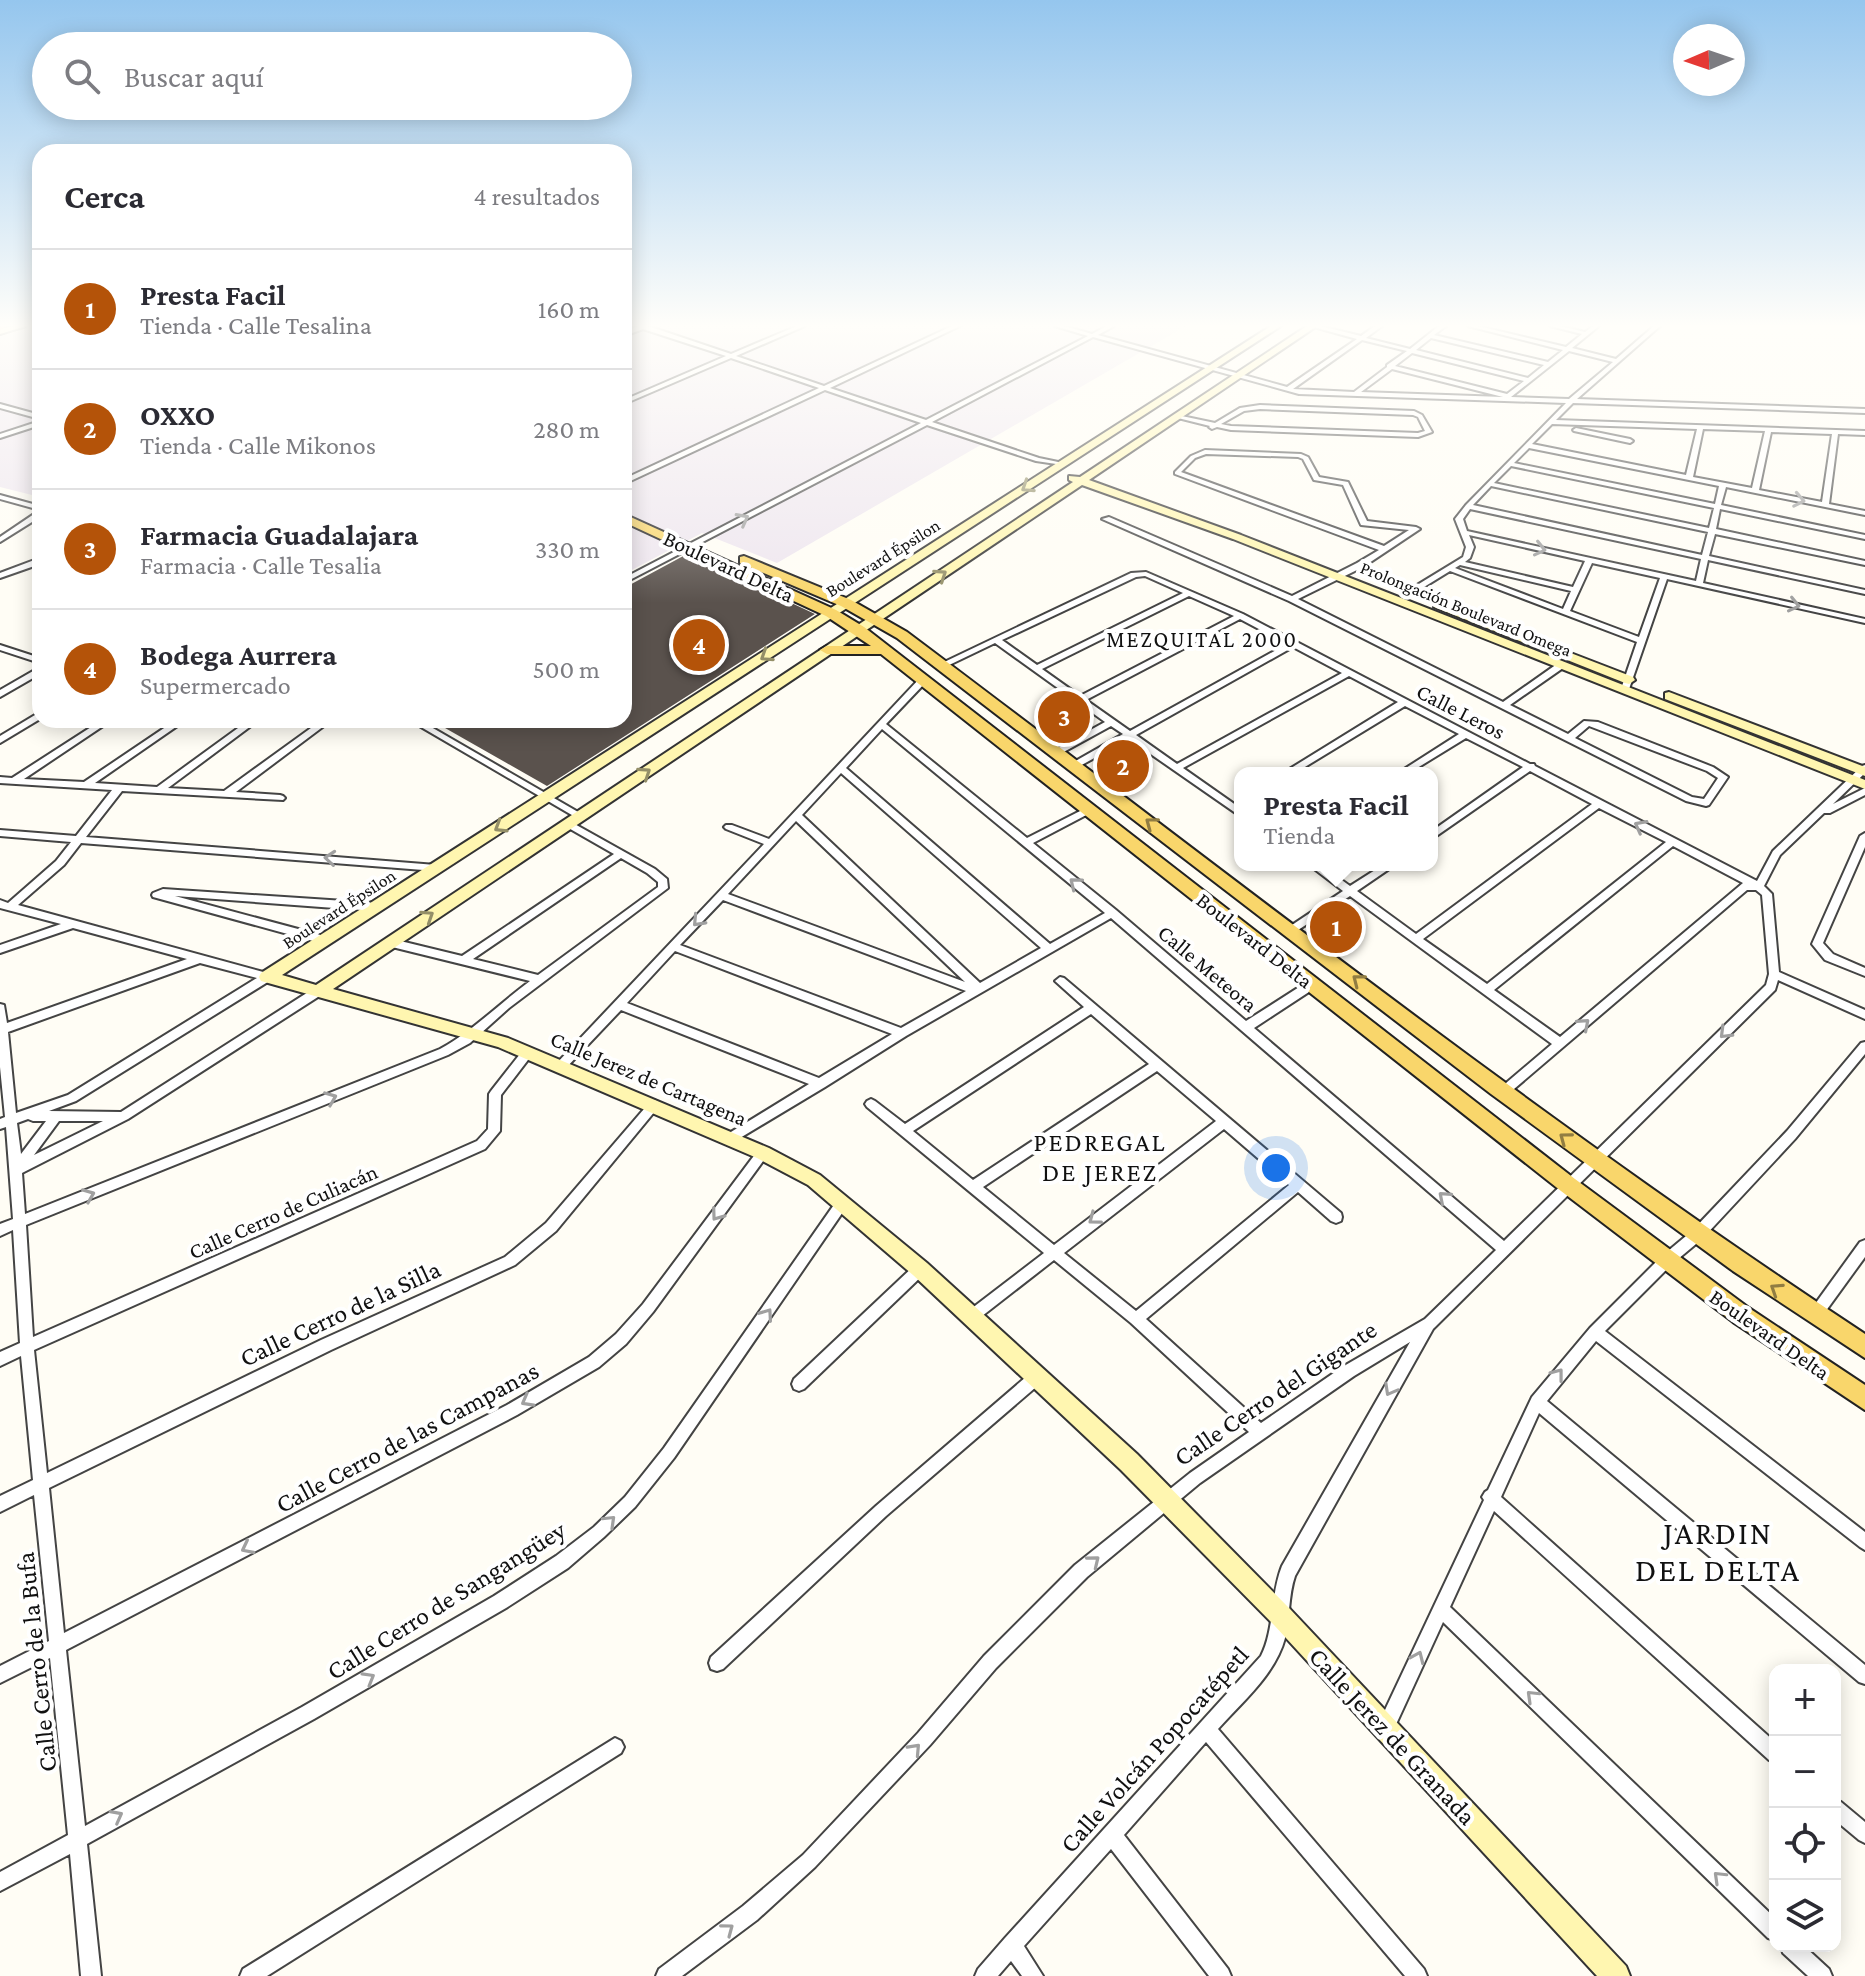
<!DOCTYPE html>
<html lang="es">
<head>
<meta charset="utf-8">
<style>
	body { margin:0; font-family:"Crimson Pro",serif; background:#f7f7f7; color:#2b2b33 }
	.controls { position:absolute; right:24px; bottom:24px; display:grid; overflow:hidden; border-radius:16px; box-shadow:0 4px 20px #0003 }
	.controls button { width:72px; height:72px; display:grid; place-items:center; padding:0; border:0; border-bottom:2px solid #e1e1e2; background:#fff; color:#2b2b33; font:40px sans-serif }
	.compass { position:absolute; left:1673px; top:24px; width:72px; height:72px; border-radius:50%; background:#fff; box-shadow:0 4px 20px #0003; rotate:268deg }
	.you { position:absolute; left:1276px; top:1168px; width:28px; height:28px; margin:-20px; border:6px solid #fff; border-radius:50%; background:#1a73e8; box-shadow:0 0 0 12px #1a73e833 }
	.badge { display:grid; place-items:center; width:52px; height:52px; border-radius:50%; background:#b45309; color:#fff; font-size:26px; font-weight:700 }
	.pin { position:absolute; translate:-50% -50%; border:4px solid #fff; box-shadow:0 2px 8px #0006 }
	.popup { position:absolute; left:1234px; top:767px; width:204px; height:104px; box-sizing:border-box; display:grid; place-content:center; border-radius:16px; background:#fff; filter:drop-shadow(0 2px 6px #0005); font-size:26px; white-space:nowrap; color:#7c7c81 }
	.popup b { font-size:30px; color:#2b2b33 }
	.popup::after { content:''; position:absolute; left:50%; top:100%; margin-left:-16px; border:16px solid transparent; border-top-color:#fff }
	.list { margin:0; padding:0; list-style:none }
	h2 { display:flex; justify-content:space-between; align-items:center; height:104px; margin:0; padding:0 32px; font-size:34px }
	h2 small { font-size:26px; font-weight:400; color:#7c7c81 }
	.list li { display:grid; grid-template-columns:52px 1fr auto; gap:24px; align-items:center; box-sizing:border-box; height:120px; padding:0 32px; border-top:2px solid #e1e1e2 }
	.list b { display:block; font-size:30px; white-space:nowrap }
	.list p { margin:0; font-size:26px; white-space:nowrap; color:#7c7c81 }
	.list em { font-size:26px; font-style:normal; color:#7c7c81 }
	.icon { flex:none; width:44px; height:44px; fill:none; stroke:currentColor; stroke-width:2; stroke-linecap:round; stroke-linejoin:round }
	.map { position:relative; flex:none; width:1865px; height:1976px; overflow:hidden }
	.search { position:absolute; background:#fff; box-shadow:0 4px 20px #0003; left:32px; top:32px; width:600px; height:88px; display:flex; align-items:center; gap:20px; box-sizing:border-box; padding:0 28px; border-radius:44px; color:#7c7c81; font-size:30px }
	.panel { position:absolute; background:#fff; box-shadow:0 4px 20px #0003; left:32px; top:144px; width:600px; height:584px; border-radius:24px }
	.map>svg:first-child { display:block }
	.industrial { fill:#eee6ef }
	.building { fill:#5a524d }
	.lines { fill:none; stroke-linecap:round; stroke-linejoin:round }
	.street-casing { stroke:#444; stroke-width:4 }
	.secondary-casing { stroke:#333; stroke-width:4 }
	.primary-casing { stroke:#222; stroke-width:4 }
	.highway-casing { stroke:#222; stroke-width:4 }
	.street { fill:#fff; fill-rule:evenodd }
	.secondary { fill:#fff6b0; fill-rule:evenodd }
	.primary { fill:#f9d66b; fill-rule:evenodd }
	.highway { fill:#f5a25d; fill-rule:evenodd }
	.oneway { stroke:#948f68 }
	.oneway2 { stroke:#a0a0a0 }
	.oneway3 { stroke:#917d42 }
	.labels { text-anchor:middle; stroke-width:8; stroke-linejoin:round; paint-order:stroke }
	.far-street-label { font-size:18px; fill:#111; stroke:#fff }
	.street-label { font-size:22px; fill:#111; stroke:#fff }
	.far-quarter-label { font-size:22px; letter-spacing:2px; fill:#111; stroke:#fff }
	.quarter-label { font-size:26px; letter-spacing:2px; fill:#111; stroke:#fff }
	.near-street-label { font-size:26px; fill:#111; stroke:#fff }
	.near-quarter-label { font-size:32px; letter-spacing:2px; fill:#111; stroke:#fff }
</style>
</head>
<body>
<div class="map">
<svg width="1865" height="1976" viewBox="0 0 1865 1976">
	<rect width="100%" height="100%" fill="#fffdf5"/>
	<g class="industrial">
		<path d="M40 326V497L0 487V336Z"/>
		<path d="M624 326H1186L777 563 702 533 624 574Z"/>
	</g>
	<g class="building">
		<path d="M687 554 815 614 547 786 431 720H624V588Z"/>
		<path d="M1067 701 1091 719 1068 730 1057 729 1037 714Z"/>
		<path d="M1128 754 1141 764 1117 775 1105 767Z"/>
		<path d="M1333 913 1354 929 1338 940 1317 924Z"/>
	</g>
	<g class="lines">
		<g class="street-casing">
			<g id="street">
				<path d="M638 326H648L731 354 797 326H805L736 356 824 386 952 326H960L830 388 926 420 1088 336 1055 326H1064L1092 334 1107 326H1114L1098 335 1287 387 1357 339 1310 326H1320L1361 336 1375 326H1382L1366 338 1410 349 1439 326H1446L1434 335 1548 362 1563 350 1468 326H1478L1566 347 1582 334 1550 326H1560L1585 332 1593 326H1599L1572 348 1616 359 1654 326H1660L1577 399 1865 409V413L1573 403 1556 420 1865 431V435L1838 434 1829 504 1865 511V515L1726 487 1721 505 1865 535V539L1720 509 1716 529 1865 561V565L1715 534 1709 556 1865 590V594L1708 560 1703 583 1865 619V623L1667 579 1629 689 1628 691H1622L1621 689 1637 642 1450 571 1411 595 1404 593 1463 557 1466 547 1455 519 1466 505 1566 403 1299 394 1093 337 932 422 1039 458 1063 463V465L1036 461 927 425 624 583V578L921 423 825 390 624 484V479L819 388 731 358 624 404V400L726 356 643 329 624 336V332ZM1431 338 1544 365 1528 378 1416 350ZM1362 340 1407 351 1387 365V367L1354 392 1293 389ZM1569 351 1613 362 1569 399 1511 397ZM1412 353 1524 381 1507 394 1395 366ZM1392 369 1503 397 1361 392ZM1552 424 1697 429 1686 475 1532 444ZM1703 429 1765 431 1752 488 1693 477ZM1771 432 1832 434 1822 502 1759 490ZM1529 448 1719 486 1715 504 1514 463ZM1511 466 1714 508 1709 528 1494 483ZM1491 486 1708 532 1702 555 1473 505ZM1470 509 1701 559 1696 581 1467 531 1463 519ZM1469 535 1585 561 1573 587 1465 562 1470 558 1474 547ZM1592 563 1660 578 1639 637 1570 611ZM1460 565 1571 591 1563 609 1455 568Z"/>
				<path d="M0 404 40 415V419L0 408Z"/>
				<path d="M1260 405 1414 411 1422 415 1432 432 1418 437 1231 430 1217 427 1212 429 1209 427 1210 426 1174 417 1177 415 1215 423 1240 408ZM1260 409 1413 415 1418 417 1425 431 1418 433 1231 426 1221 424 1244 411Z"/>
				<path d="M40 421V425L0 438V434Z"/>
				<path d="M1576 428 1630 439 1633 441 1630 443 1574 431 1573 430Z"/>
				<path d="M1205 450 1301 454 1308 457 1319 477 1348 482 1367 521 1416 527 1420 529 1363 567 1298 599 1503 702 1557 664H1563V668L1510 705 1568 734 1584 721 1598 722 1713 767 1728 777 1709 805 1706 806 1686 801 1289 601 1102 519 1109 517 1292 596 1357 563 1379 550 1175 474V472L1191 456ZM1206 454 1298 457 1303 459 1314 480 1343 485 1361 525 1409 530 1384 546 1181 472 1195 458ZM1589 726 1707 771 1718 778 1704 799 1692 797 1575 738Z"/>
				<path d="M0 495 40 506V510L0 499Z"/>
				<path d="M37 512H40V517L0 542V537Z"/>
				<path d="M37 559H40V564L0 578V573Z"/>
				<path d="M1146 572 1243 614 1530 764H1534L1535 766 1757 881 1773 851 1862 766 1865 765V773L1833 804 1865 788V795L1830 813H1824L1780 855 1764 886 1772 894 1779 972 1865 1010V1019L1778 980 1775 990 1433 1329 1295 1576C1288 1596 1290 1618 1285 1638 1275 1675 1242 1702 1218 1729L1424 1969 1427 1976H1405L1206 1742 1124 1835 1228 1969 1231 1976H1209L1111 1849 1024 1946 1043 1976H1022L1011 1961 998 1976H975L978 1969 1005 1938 1261 1656C1275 1628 1270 1596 1282 1566L1410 1342 1354 1376 1200 1483 1087 1577 996 1668 930 1745 815 1867 757 1920 682 1976H656L659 1969 743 1906 803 1855 918 1733 984 1656 1075 1565 1190 1473 1249 1432 1131 1323 1054 1260 977 1320 972 1322 967 1320 965 1316 967 1312 1044 1253 867 1107 865 1104 867 1101 871 1099 875 1101 905 1124 1084 1007 1055 981 1060 977 1064 978 1341 1213 1342 1217 1341 1221 1336 1223 1331 1221 1298 1192 1146 1319 1261 1423 1344 1366 1425 1319 1496 1250 1111 918 906 1036 825 1087 730 1144 726 1143 724 1139 726 1135 809 1084 621 1010 564 1070H556L554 1067 556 1064 764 844 726 829 724 827 726 825H732L769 839 920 678H926V682L886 724 1027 838 1086 808H1092L1094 810 1092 812 1033 843 1116 910 1246 1021 1307 982H1315L1316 985 1315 988 1254 1028 1504 1241 1766 985 1769 974 1762 895 1756 890H1747L1507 1095H1499L1497 1092 1499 1089 1552 1044 1350 896 1295 932 1291 933 1286 929 1343 891 1309 865H1321L1350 886 1383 865H1395L1357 891 1416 934 1592 804 1530 771 1432 839V831L1523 767 1466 738 1409 773H1398L1459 734 1405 706 1295 773H1283L1398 702 1349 676 1183 768 1240 808V816L1129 739 1078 767H1072V763L1123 734 1111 726 1060 754H1054V750L1105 722 995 643 945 667 942 668 938 665 1131 573ZM1145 576 1183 593 1037 665 1002 640 1136 577ZM1189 596 1234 616 1080 696 1042 669ZM1240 619 1287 644 1130 731 1086 700ZM1293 647 1342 673 1177 764 1136 735ZM882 729 1105 913 1050 944 846 768ZM841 773 1041 948 980 983 802 815ZM1599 808 1666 842 1487 984 1423 939ZM796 821 965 982 728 894ZM1673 846 1743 883 1560 1037 1494 990ZM723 900 966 991 901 1028 680 945ZM675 951 892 1034 819 1078 627 1003ZM1091 1014 1149 1064 973 1180 913 1131ZM1157 1071 1216 1121 1054 1245 983 1187ZM1224 1129 1289 1185 1136 1311 1064 1253Z"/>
				<path d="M0 645 40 658V663L0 650Z"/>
				<path d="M40 667V674L0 697V690Z"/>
				<path d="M40 712V719L0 743V736Z"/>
				<path d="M102 720H112L24 779 84 782 176 720H186L95 783 157 787 249 720H259L168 788 224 791 322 720H332L236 792 280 795 283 796 285 798 283 800 122 791 86 837 436 865 441 868 436 871 81 843 64 865 18 905 267 973 272 977 271 980 76 1101 49 1111 121 1112 313 989 317 988 323 992 321 995 128 1119 22 1173 25 1214 440 1049C473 1031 500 1003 530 981L388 946 383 942 388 938 462 956 614 854 565 826 563 824 565 822H571L655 869 667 879 668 888 509 1008 470 1043 448 1055 26 1225 33 1337 477 1141 488 1129 489 1094 491 1091 524 1049H532L534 1052 501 1095 500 1131 485 1149 34 1350 47 1473 321 1340 505 1257 546 1223 650 1102 654 1100 658 1102 660 1105 556 1231 515 1265 331 1350 49 1488 64 1633 507 1405 589 1357 616 1334 643 1304 759 1149 763 1148 767 1149 769 1153 653 1312 626 1344 599 1367 517 1415 66 1650 85 1826 302 1707 494 1596 556 1556 594 1527 625 1497 664 1448 838 1199 843 1198 848 1199 849 1203 674 1458 635 1507 604 1537 568 1568 506 1608 314 1719 87 1844 101 1976H81L70 1854 0 1891V1872L68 1835 50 1658 0 1683V1666L49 1641 34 1495 0 1512V1496L33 1480 21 1356 0 1366V1352L20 1343 13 1230 0 1236V1224L13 1219 6 1127 0 1129V1119L5 1117 0 1067V1004L4 1005 7 1023 187 959 73 928 0 953V945L61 924 0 908V900L8 903 56 861 71 842 0 836V830L76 836 112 790 0 783V777L12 778ZM621 858 647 873 658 882V887L538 975 473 959ZM200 963 257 978 68 1095 16 1113 8 1032ZM28 1119 33 1121H46L21 1154 17 1123ZM59 1121H103L34 1155Z"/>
				<path d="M409 720H419L585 816 580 819 577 818Z"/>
				<path d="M1865 833V847L1823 943 1833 954 1865 968V976L1825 960 1812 944 1860 836Z"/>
				<path d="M163 889 375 903 380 907 375 911 175 896 328 937 329 940 324 944 153 897 152 895 153 893Z"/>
				<path d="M1865 1042V1054L1795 1139 1702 1239 1672 1264 1605 1331 1865 1532V1550L1860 1547 1596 1341 1547 1401 1865 1665V1684L1859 1682 1539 1413 1501 1497 1775 1742V1763L1769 1760 1494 1511 1450 1607 1775 1918V1940L1768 1938 1443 1622 1392 1733 1386 1736 1380 1733 1377 1727 1484 1500 1482 1497 1485 1492 1488 1490 1532 1397 1590 1328 1662 1256 1692 1231 1787 1131 1861 1043Z"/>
				<path d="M1865 1240V1257L1820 1319 1815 1321 1810 1319 1808 1315 1810 1311 1860 1242Z"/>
				<path d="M920 1263 925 1265 927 1269 925 1273 804 1389 799 1391 794 1389 792 1384 794 1379 915 1265Z"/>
				<path d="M1038 1369 1043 1371 1045 1376 1043 1381 886 1516 723 1669 717 1671 711 1669 709 1663 711 1657 876 1506 1033 1371Z"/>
				<path d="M615 1738 621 1741 624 1747 621 1753 267 1976H240L243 1969Z"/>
				<path d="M1835 1799 1841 1802 1865 1822V1843L1859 1840 1835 1820Z"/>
				<path d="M1781 1946H1804L1829 1969 1832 1976H1808L1783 1953Z"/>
			</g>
		</g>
		<g class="secondary-casing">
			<g id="secondary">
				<path d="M13 326H26L0 334V329Z"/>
				<path d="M1271 326H1281L282 975 316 985 1073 482 1069 480V476L1080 477 1307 326H1317L1089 480 1241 535 1865 780V789L1233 539 1082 485 333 989 508 1038 769 1148 820 1175 927 1263 1137 1454 1290 1609 1626 1966 1630 1976H1597L1274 1625 1121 1470 913 1275 808 1185 757 1158 498 1047 261 981 259 977 261 973Z"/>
				<path d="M1438 602 1633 677 1635 680 1629 684 1625 683 1434 607V603Z"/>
				<path d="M1669 692 1865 767V776L1665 699V693Z"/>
			</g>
		</g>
		<g class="primary-casing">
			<g id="primary">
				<path d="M624 514 836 610 864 627 1575 1179 1749 1308 1865 1385V1410L1733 1322 1561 1191 881 654H827L820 650 827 646H871L826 616 624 522Z"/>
				<path d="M744 556 851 600 907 632C1224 870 1534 1116 1865 1334V1358L1733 1271 1491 1094 897 638 841 606 740 563V557Z"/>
			</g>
		</g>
		<g class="highway-casing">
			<path id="highway" d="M0 326H7L0 330Z"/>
		</g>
		<use href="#street" class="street"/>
		<use href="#secondary" class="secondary"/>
		<use href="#primary" class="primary"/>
		<use href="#highway" class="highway"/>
	</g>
	<defs><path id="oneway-chevron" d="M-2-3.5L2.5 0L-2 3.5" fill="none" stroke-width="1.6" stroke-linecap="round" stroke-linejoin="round" transform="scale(2)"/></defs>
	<g class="oneway">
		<use href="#oneway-chevron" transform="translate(1027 487) rotate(147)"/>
		<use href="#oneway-chevron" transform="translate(941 575) rotate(-34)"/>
		<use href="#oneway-chevron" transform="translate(766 656) rotate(147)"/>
		<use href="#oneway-chevron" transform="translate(645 773) rotate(-34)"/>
		<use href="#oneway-chevron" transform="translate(500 827) rotate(148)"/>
		<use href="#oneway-chevron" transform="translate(428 916) rotate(-33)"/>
	</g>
	<g class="oneway2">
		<use href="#oneway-chevron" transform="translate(1799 500) rotate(11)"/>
		<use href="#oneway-chevron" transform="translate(743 519) rotate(-28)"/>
		<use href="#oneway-chevron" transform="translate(1540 549) rotate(13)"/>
		<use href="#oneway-chevron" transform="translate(1794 605) rotate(13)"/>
		<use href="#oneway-chevron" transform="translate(1640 826) rotate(-152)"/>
		<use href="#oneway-chevron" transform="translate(330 858) rotate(-175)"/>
		<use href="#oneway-chevron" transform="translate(1075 883) rotate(-141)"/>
		<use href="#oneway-chevron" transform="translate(698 921) rotate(133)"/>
		<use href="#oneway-chevron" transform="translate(1584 1024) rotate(-41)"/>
		<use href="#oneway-chevron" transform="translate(1725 1033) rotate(135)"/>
		<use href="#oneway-chevron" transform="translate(331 1098) rotate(-22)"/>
		<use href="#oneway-chevron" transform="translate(89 1195) rotate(-22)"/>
		<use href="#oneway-chevron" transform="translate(1444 1197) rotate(-139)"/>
		<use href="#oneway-chevron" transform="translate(717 1215) rotate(126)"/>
		<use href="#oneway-chevron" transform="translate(1094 1219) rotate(143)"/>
		<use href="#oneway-chevron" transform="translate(767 1314) rotate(-55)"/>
		<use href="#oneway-chevron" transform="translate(1558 1374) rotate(-52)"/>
		<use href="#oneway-chevron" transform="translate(1390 1390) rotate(119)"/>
		<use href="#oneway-chevron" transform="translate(527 1401) rotate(151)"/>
		<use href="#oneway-chevron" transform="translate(610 1521) rotate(-44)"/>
		<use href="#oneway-chevron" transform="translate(247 1548) rotate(153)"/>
		<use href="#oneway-chevron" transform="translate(1094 1561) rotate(-39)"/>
		<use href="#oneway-chevron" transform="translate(1418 1657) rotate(-66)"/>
		<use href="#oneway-chevron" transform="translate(369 1678) rotate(-30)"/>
		<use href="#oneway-chevron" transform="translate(1532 1696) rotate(-136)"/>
		<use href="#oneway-chevron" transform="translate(915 1749) rotate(-47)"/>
		<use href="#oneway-chevron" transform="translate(117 1816) rotate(-28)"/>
		<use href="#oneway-chevron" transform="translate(1719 1877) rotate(-136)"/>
		<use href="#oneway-chevron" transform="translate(728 1929) rotate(-37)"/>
	</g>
	<g class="oneway3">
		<use href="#oneway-chevron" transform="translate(1151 823) rotate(-143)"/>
		<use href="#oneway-chevron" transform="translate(1358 980) rotate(-142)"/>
		<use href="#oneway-chevron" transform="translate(1565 1138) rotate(-143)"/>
		<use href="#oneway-chevron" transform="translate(1776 1289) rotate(-147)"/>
	</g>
	<linearGradient id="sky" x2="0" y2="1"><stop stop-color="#95c6ee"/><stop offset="0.54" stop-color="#fffefa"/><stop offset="1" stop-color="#fffefa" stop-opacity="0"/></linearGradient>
	<rect width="1865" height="603" fill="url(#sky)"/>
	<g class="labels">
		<g class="far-street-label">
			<text transform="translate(883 558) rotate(-32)" y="6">Boulevard Épsilon</text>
			<text transform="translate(1466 609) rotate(22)" y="6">Prolongación Boulevard Omega</text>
			<text transform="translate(339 909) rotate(-33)" y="6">Boulevard Épsilon</text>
		</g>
		<g class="street-label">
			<text transform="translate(729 566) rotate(25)" y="8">Boulevard Delta</text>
			<text transform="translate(1461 711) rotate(27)" y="8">Calle Leros</text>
			<text transform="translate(1255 940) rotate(38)" y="8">Boulevard Delta</text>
			<text transform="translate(1208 968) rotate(40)" y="8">Calle Meteora</text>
			<text transform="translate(649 1078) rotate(23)" y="8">Calle Jerez de Cartagena</text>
			<text transform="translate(283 1211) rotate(-24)" y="8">Calle Cerro de Culiacán</text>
			<text transform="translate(1770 1334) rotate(35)" y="8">Boulevard Delta</text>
		</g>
		<g class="far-quarter-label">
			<text x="1202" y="647">MEZQUITAL 2000</text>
		</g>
		<g class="quarter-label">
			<text x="1100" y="1151">PEDREGAL<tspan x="1100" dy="30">DE JEREZ</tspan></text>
		</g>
		<g class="near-street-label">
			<text transform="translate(340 1313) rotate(-25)" y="9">Calle Cerro de la Silla</text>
			<text transform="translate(1275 1393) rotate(-34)" y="9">Calle Cerro del Gigante</text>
			<text transform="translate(407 1437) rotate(-28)" y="9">Calle Cerro de las Campanas</text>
			<text transform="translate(446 1600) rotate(-32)" y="9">Calle Cerro de Sangangüey</text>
			<text transform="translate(36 1662) rotate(-96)" y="9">Calle Cerro de la Bufa</text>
			<text transform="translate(1393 1736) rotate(47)" y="9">Calle Jerez de Granada</text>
			<text transform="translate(1154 1749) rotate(-48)" y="9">Calle Volcán Popocatépetl</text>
		</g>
		<g class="near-quarter-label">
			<text x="1718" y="1544">JARDIN<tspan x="1718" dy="37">DEL DELTA</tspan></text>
		</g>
	</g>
</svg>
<div class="controls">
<button>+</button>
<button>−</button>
<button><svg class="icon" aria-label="locate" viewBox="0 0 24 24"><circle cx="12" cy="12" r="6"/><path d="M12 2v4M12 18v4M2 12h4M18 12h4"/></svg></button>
<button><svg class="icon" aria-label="layers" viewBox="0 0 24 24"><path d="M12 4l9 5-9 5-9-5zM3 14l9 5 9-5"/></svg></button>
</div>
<svg class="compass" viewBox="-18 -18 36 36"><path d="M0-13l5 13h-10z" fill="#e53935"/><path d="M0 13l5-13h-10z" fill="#7c7c81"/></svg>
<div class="you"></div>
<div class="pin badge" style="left:1336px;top:927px">1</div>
<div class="popup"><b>Presta Facil</b>Tienda</div>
<div class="pin badge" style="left:1123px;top:766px">2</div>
<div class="pin badge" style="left:1064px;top:717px">3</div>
<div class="pin badge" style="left:699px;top:645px">4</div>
<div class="search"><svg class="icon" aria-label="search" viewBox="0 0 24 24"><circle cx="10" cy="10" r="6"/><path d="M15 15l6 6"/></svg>Buscar aquí</div>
<section class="panel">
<h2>Cerca<small>4 resultados</small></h2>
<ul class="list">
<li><span class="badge">1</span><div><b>Presta Facil</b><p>Tienda · Calle Tesalina</p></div><em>160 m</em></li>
<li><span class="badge">2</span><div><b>OXXO</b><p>Tienda · Calle Mikonos</p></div><em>280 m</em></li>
<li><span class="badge">3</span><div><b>Farmacia Guadalajara</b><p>Farmacia · Calle Tesalia</p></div><em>330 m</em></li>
<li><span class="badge">4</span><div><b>Bodega Aurrera</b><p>Supermercado</p></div><em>500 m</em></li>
</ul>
</section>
</div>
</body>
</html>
